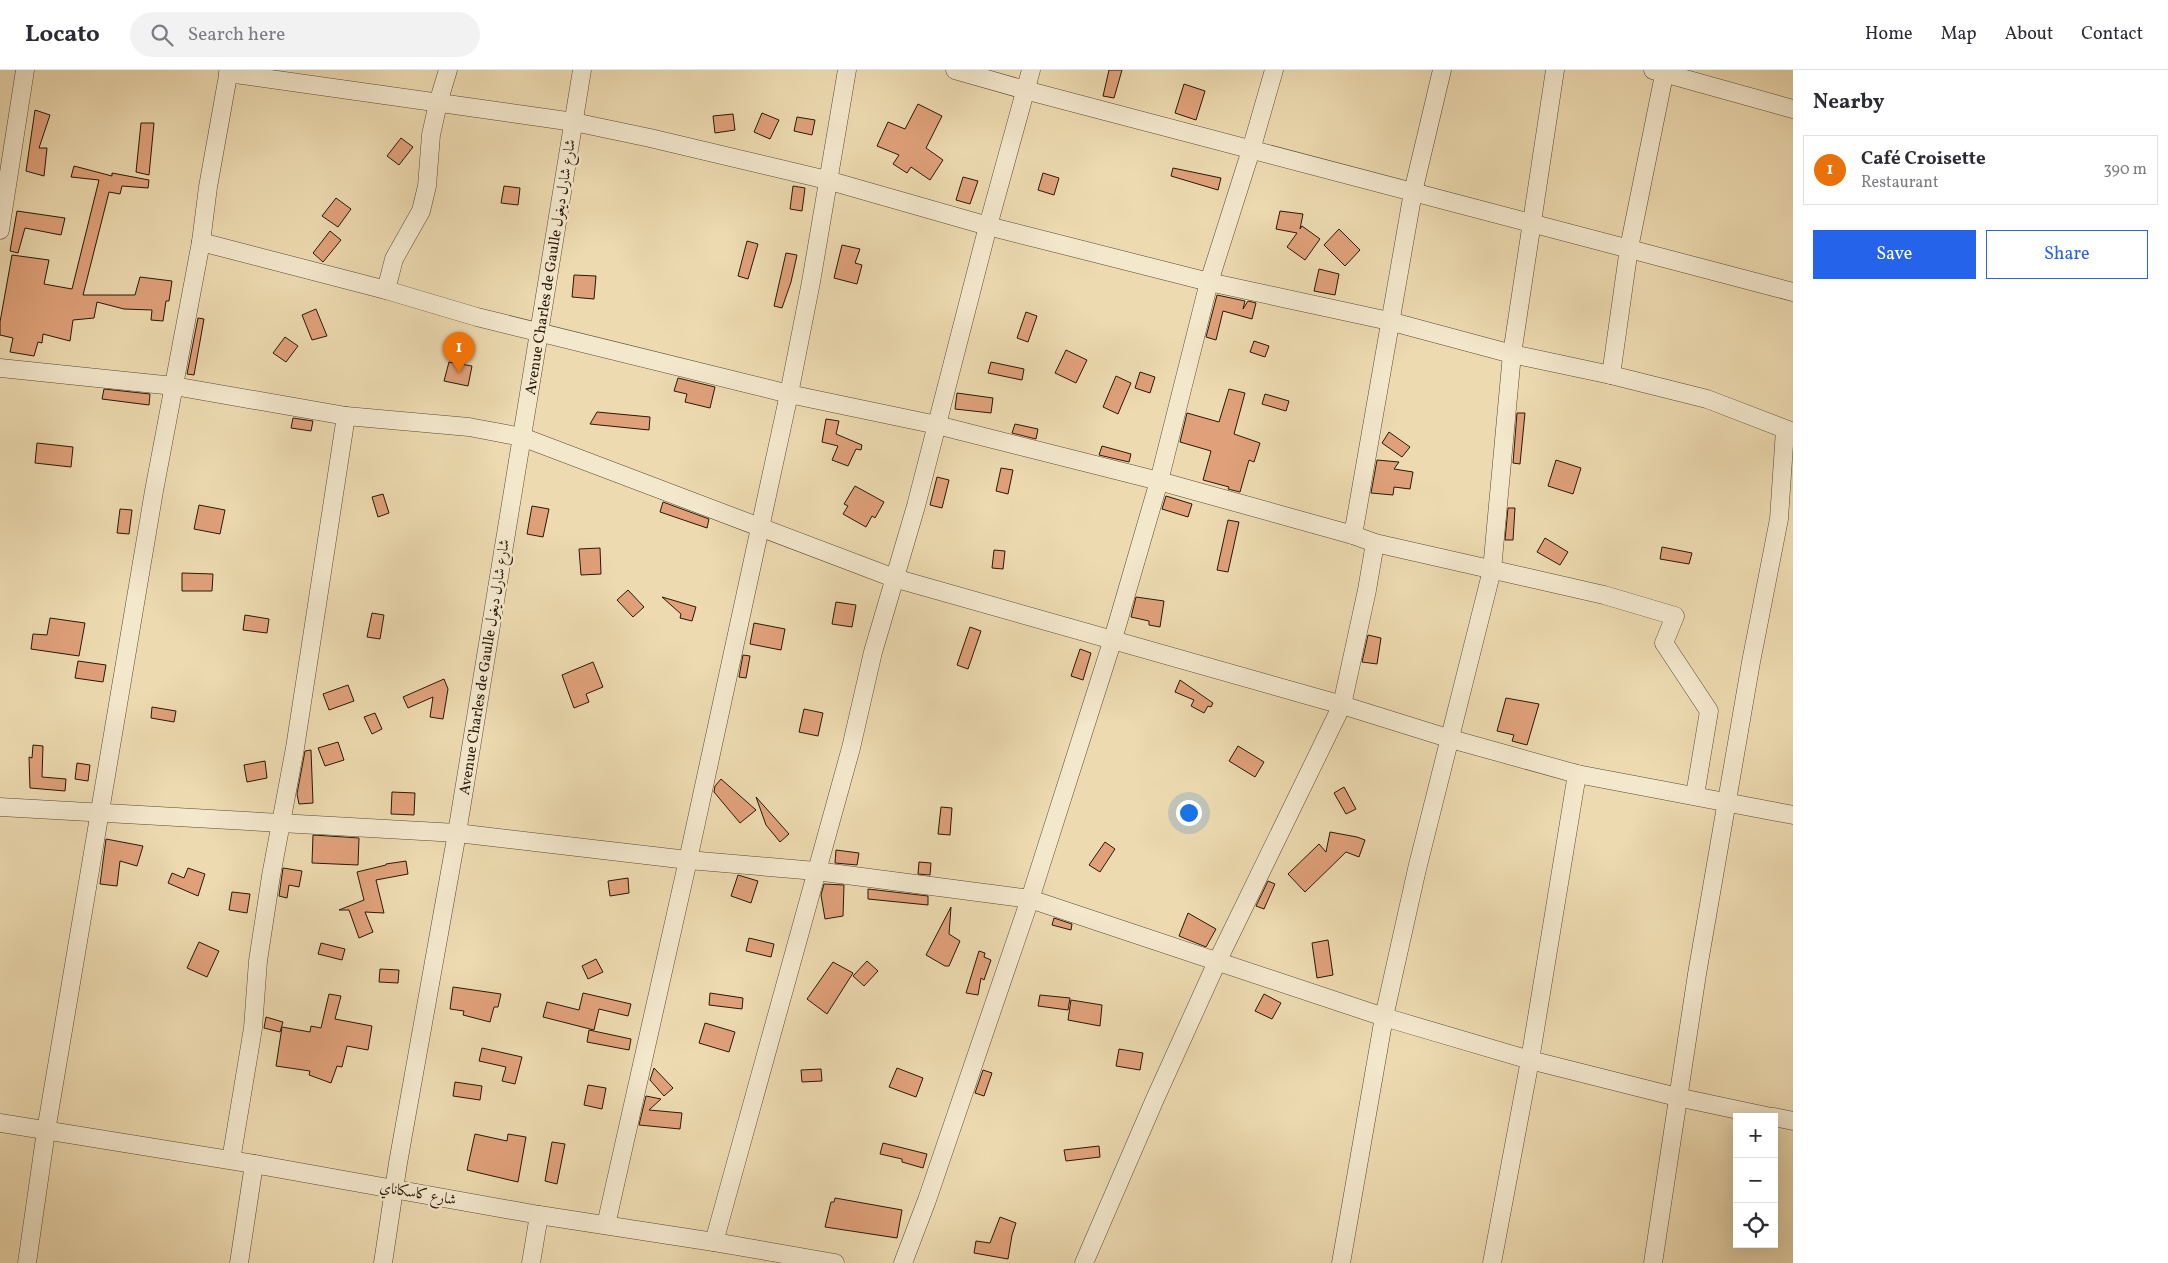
<!DOCTYPE html>
<html lang="en">
<head>
<meta charset="utf-8">
<style>
	body { margin:0; font-family:Vollkorn,Amiri,serif; background:#f2f2f3; color:#2b2b33 }
	.controls { position:absolute; right:15px; bottom:15px; display:grid; overflow:hidden; border-radius:0px; box-shadow:0 5px 20px #0002 }
	.controls button { width:45px; height:45px; display:grid; place-items:center; padding:0; border:0; border-bottom:1px solid #e1e1e2; background:#fff; color:#2b2b33; font:25px sans-serif }
	.you { position:absolute; left:1188px; top:742px; width:18px; height:18px; margin:-12px; border:4px solid #fff; border-radius:50%; background:#1a73e8; box-shadow:0 0 0 8px #1a73e833 }
	.badge { display:grid; place-items:center; width:32px; height:32px; border-radius:50%; background:#2563eb; color:#fff; font-size:16px; font-weight:700 }
	.pin { position:absolute; translate:-50% -41px; filter:drop-shadow(0 1px 2px #0008) }
	.pin::after { content:''; position:absolute; top:26px; width:18px; height:15px; background:inherit; clip-path:polygon(0 0,100% 0,50% 100%) }
	.list { margin:0; padding:0; list-style:none }
	h2 { display:flex; justify-content:space-between; align-items:center; height:65px; margin:0; padding:0 20px; font-size:21px }
	h2 small { font-size:16px; font-weight:400; color:#7c7c81 }
	.list li { display:grid; grid-template-columns:32px 1fr auto; gap:15px; align-items:center; box-sizing:border-box; height:70px; margin:0 10px 10px; padding:0 10px; border:1px solid #e1e1e2; border-radius:0px }
	.list b { display:block; font-size:19px; white-space:nowrap }
	.list p { margin:0; font-size:16px; white-space:nowrap; color:#7c7c81 }
	.list em { font-size:16px; font-style:normal; color:#7c7c81 }
	.actions { display:flex; gap:10px; padding:15px 20px }
	.actions a { flex:1; padding:11px 0; border:1px solid #2563eb; border-radius:0px; text-align:center; font-size:18px; color:#2563eb }
	.actions .main { background:#2563eb; color:#fff }
	.icon { flex:none; width:28px; height:28px; fill:none; stroke:currentColor; stroke-width:2; stroke-linecap:round; stroke-linejoin:round }
	.map { position:relative; flex:none; width:1793px; height:1193px; overflow:hidden }
	header { display:flex; align-items:center; gap:30px; box-sizing:border-box; height:70px; padding:0 25px; background:#fff; border-bottom:1px solid #e1e1e2 }
	header strong { font-size:24px }
	nav { display:flex; gap:28px; margin-inline-start:auto; font-size:18px }
	.search { width:350px; height:45px; background:#f2f2f3; display:flex; align-items:center; gap:12px; box-sizing:border-box; padding:0 18px; border-radius:28px; color:#7c7c81; font-size:19px }
	main { display:flex }
	aside { flex:1; background:#fff }
	.map>svg:first-child { display:block }
	.building { fill:#e0a17a; stroke:#271807 }
	.lines { fill:none; stroke-linecap:round; stroke-linejoin:round }
	.minor-casing { stroke:#584831; stroke-width:19 }
	.minor { stroke:#f3e7cc; stroke-width:18 }
	.labels { text-anchor:middle; stroke-width:4.5; stroke-linejoin:round; paint-order:stroke }
	.street-label { font-size:15px; fill:#271807; stroke:#f3e7cc }
</style>
</head>
<body>
<header>
<strong>Locato</strong>
<div class="search"><svg class="icon" aria-label="search" viewBox="0 0 24 24"><circle cx="10" cy="10" r="6"/><path d="M15 15l6 6"/></svg>Search here</div>
<nav><a>Home</a><a>Map</a><a>About</a><a>Contact</a></nav>
</header>
<main>
<div class="map">
<svg width="1793" height="1193" viewBox="0 0 1793 1193">
	<rect width="100%" height="100%" fill="#eddab0"/>
	<filter id="stains"><feTurbulence type="fractalNoise" baseFrequency=".004" numOctaves="4"/><feColorMatrix values="0 0 0 0 .2 0 0 0 0 .09 0 0 0 0 .02 0 0 0 .5 -.17"/></filter>
	<radialGradient id="worn" r=".72"><stop offset=".6" stop-color="#630" stop-opacity="0"/><stop offset="1" stop-color="#630" stop-opacity=".3"/></radialGradient>
	<g class="building">
		<path d="M1109 0H1122L1114 28 1103 26Z"/>
		<path d="M1184 14 1205 21 1196 50 1175 43Z"/>
		<path d="M918 34 942 46 926 78 943 90 930 110 911 97 907 103 893 94 899 85 877 76 888 52 905 59Z"/>
		<path d="M35 40 50 45 39 78H47L44 106 26 101Z"/>
		<path d="M762 43 779 50 770 69 754 62Z"/>
		<path d="M733 44 735 60 715 63 713 46Z"/>
		<path d="M797 47 815 50 812 65 794 61Z"/>
		<path d="M141 53H154L149 105 136 102Z"/>
		<path d="M401 68 413 77 399 95 387 86Z"/>
		<path d="M74 96 112 106V103L149 110 148 118 122 116 120 124 109 122 83 225H135L140 207 172 211 169 231H166L163 251 151 250 152 240 124 239 97 232 94 248 73 250 70 271 43 264 42 273 38 272 34 286 10 282 13 268 0 265V252L12 185 49 190 44 214 72 219 99 110 71 107Z"/>
		<path d="M1173 98 1221 108 1218 120 1171 106Z"/>
		<path d="M1043 103 1059 108 1054 125 1038 120Z"/>
		<path d="M963 107 978 111 970 134 956 130Z"/>
		<path d="M504 116 520 118 518 135 501 133Z"/>
		<path d="M793 116 805 118 802 141 790 139Z"/>
		<path d="M336 128 351 139 338 157 322 146Z"/>
		<path d="M17 141 65 148 61 165 25 158 18 183 10 181Z"/>
		<path d="M1280 141 1303 144 1300 159 1302 156 1320 169 1305 190 1287 177 1297 163 1276 159Z"/>
		<path d="M1339 159 1360 180 1345 196 1324 175Z"/>
		<path d="M330 161 341 170 323 192 313 183Z"/>
		<path d="M747 171 758 174 748 209 738 206Z"/>
		<path d="M842 175 860 179 855 193 862 195 857 214 834 208Z"/>
		<path d="M786 183 797 185 791 212 782 238 774 236Z"/>
		<path d="M1319 199 1339 204 1335 225 1314 221Z"/>
		<path d="M574 205 596 206 594 229 572 227Z"/>
		<path d="M1217 225 1245 231 1243 239 1248 231 1256 233 1252 249 1223 241 1216 270 1206 267Z"/>
		<path d="M316 239 327 266 312 270 302 245Z"/>
		<path d="M1026 242 1037 246 1028 272 1017 268Z"/>
		<path d="M198 248 204 249 194 305 187 304Z"/>
		<path d="M285 267 298 276 286 292 273 283Z"/>
		<path d="M1254 271 1269 276 1265 287 1250 282Z"/>
		<path d="M1066 280 1087 290 1076 313 1055 303Z"/>
		<path d="M449 292 472 296 468 316 444 311Z"/>
		<path d="M991 292 1024 299 1022 310 988 303Z"/>
		<path d="M1140 302 1155 307 1150 323 1135 318Z"/>
		<path d="M1116 306 1131 313 1118 344 1103 337Z"/>
		<path d="M678 308 715 317 710 338 685 332 687 324 674 321Z"/>
		<path d="M104 319 150 324 149 335 102 329Z"/>
		<path d="M1229 319 1245 323 1234 364 1260 373 1254 392 1249 390 1240 422 1228 419 1229 417 1203 410 1211 381 1180 372 1187 343 1219 352Z"/>
		<path d="M957 323 993 328 991 343 955 339Z"/>
		<path d="M1265 324 1289 331 1286 341 1262 334Z"/>
		<path d="M597 342 650 347 649 360 590 354Z"/>
		<path d="M1517 343H1525L1520 394 1513 393Z"/>
		<path d="M293 348 313 351 311 361 291 358Z"/>
		<path d="M826 349 839 351 836 364 862 375 861 380 856 379 848 396 832 390 838 376 822 372Z"/>
		<path d="M1015 354 1038 359 1036 369 1012 363Z"/>
		<path d="M1389 362 1410 377 1402 387 1382 373Z"/>
		<path d="M37 373 73 377 71 397 35 393Z"/>
		<path d="M1102 376 1131 384 1129 392 1099 385Z"/>
		<path d="M1377 390 1399 392 1394 399 1413 402 1410 419 1394 417 1393 425 1371 423Z"/>
		<path d="M1556 390 1581 398 1573 424 1548 416Z"/>
		<path d="M1001 398 1013 400 1008 424 996 421Z"/>
		<path d="M937 407 949 410 942 438 930 435Z"/>
		<path d="M855 416 884 432 875 448 872 446 866 457 843 444 848 436 844 434Z"/>
		<path d="M383 424 389 443 378 447 372 427Z"/>
		<path d="M1166 426 1192 434 1188 447 1162 439Z"/>
		<path d="M663 432 709 449 707 458 660 442Z"/>
		<path d="M199 435 225 440 220 464 194 459Z"/>
		<path d="M532 436 549 439 543 467 527 464Z"/>
		<path d="M1508 438H1515L1513 470H1505Z"/>
		<path d="M120 439 132 440 129 464 117 463Z"/>
		<path d="M1228 450 1239 452 1228 502 1217 500Z"/>
		<path d="M1545 468 1568 482 1560 495 1537 482Z"/>
		<path d="M1662 477 1692 483 1689 494 1660 489Z"/>
		<path d="M600 478 601 504 581 505 579 479Z"/>
		<path d="M994 480 1005 481 1003 499 992 498Z"/>
		<path d="M182 503 213 504 212 521H182Z"/>
		<path d="M628 520 644 537 633 547 617 530Z"/>
		<path d="M662 527 696 537 692 551 680 548 681 544Z"/>
		<path d="M1136 527 1164 531 1160 557 1149 555V551L1131 547Z"/>
		<path d="M836 532 856 535 852 557 832 554Z"/>
		<path d="M372 543 384 545 380 569 367 567Z"/>
		<path d="M245 545 269 549 267 563 243 560Z"/>
		<path d="M50 548 85 553 79 586 31 579 33 564 47 565Z"/>
		<path d="M754 553 785 559 781 580 750 574Z"/>
		<path d="M970 557 981 561 968 599 957 595Z"/>
		<path d="M1368 565 1381 568 1377 594 1362 592Z"/>
		<path d="M1080 579 1091 583 1083 610 1071 606Z"/>
		<path d="M743 585 750 586 746 608 739 607Z"/>
		<path d="M78 591 106 595 103 612 75 608Z"/>
		<path d="M593 592 603 617 586 624 589 632 574 638 562 605Z"/>
		<path d="M444 609 448 619 443 649 430 647 433 627 408 638 403 627Z"/>
		<path d="M1180 610 1213 633 1211 637 1208 636 1204 643 1191 636 1194 630 1175 622Z"/>
		<path d="M348 615 354 631 329 640 323 624Z"/>
		<path d="M1506 628 1539 634 1527 675 1512 671 1514 665 1497 661Z"/>
		<path d="M152 637 176 641 174 652 151 648Z"/>
		<path d="M804 639 823 643 818 666 799 662Z"/>
		<path d="M375 643 382 659 372 664 364 647Z"/>
		<path d="M338 672 344 690 325 696 318 678Z"/>
		<path d="M33 675 43 676 42 707 66 709 65 721 30 718 29 687 32 688Z"/>
		<path d="M1238 676 1264 692 1255 707 1229 691Z"/>
		<path d="M311 680 313 733 299 734 297 724 305 681Z"/>
		<path d="M265 691 267 708 247 712 244 695Z"/>
		<path d="M77 693 90 695 88 711 75 709Z"/>
		<path d="M721 709 756 740 740 753 714 722 715 716Z"/>
		<path d="M1344 717 1356 739 1346 744 1334 723Z"/>
		<path d="M392 722 415 723 414 745 391 744Z"/>
		<path d="M756 727 789 764 780 772 766 755Z"/>
		<path d="M941 737 952 738 950 765 938 764Z"/>
		<path d="M1330 762 1357 767 1365 770 1359 787 1346 782 1305 822 1288 804 1319 774 1326 782Z"/>
		<path d="M313 765 359 768 358 795 312 793Z"/>
		<path d="M106 769 143 776 137 796 120 791 117 816 100 814Z"/>
		<path d="M1105 772 1115 779 1100 802 1089 795Z"/>
		<path d="M836 780 859 783 857 795 835 793Z"/>
		<path d="M406 791 408 804 376 810 384 843 365 842 373 862 359 868 349 840H339L364 830 357 802 386 795V794Z"/>
		<path d="M919 792 931 793 930 805 918 804Z"/>
		<path d="M188 798 205 804 198 826 168 813 172 803 184 808Z"/>
		<path d="M283 798 302 801 299 817 289 815 287 828 279 826Z"/>
		<path d="M738 805 758 811 751 833 731 826Z"/>
		<path d="M628 808 629 823 610 826 608 811Z"/>
		<path d="M1268 811 1275 814 1264 839 1256 836Z"/>
		<path d="M824 814 844 815 843 846 825 849 821 825Z"/>
		<path d="M868 819 928 826V835L868 829Z"/>
		<path d="M232 822 250 824 247 843 229 840Z"/>
		<path d="M951 837 949 864 960 871 949 896H945L926 885Z"/>
		<path d="M1188 843 1216 859 1206 877 1179 866Z"/>
		<path d="M1054 848 1072 854 1071 860 1052 855Z"/>
		<path d="M749 868 774 874 771 887 746 881Z"/>
		<path d="M1328 870 1333 905 1317 908 1312 873Z"/>
		<path d="M199 872 219 881 207 907 187 898Z"/>
		<path d="M321 873 345 879 342 890 318 884Z"/>
		<path d="M979 881 985 883 984 887 991 890 984 910 981 908 978 925 966 923Z"/>
		<path d="M596 889 603 902 588 909 582 896Z"/>
		<path d="M867 891 878 901 864 916 853 906Z"/>
		<path d="M833 892 853 903 827 944 807 929Z"/>
		<path d="M380 899 399 900 398 913 379 912Z"/>
		<path d="M453 917 501 924 498 937H494L490 952 463 945 464 941 450 939Z"/>
		<path d="M583 923 631 934 628 946 599 939 594 960 543 947 547 932 579 940Z"/>
		<path d="M710 923 743 928 742 939 709 935Z"/>
		<path d="M329 924 341 926 335 949 372 956 368 980 347 976 342 997 337 996 331 1013 309 1005 310 1001 276 996 282 957 310 962 311 956 321 958Z"/>
		<path d="M1264 924 1281 933 1272 949 1255 941Z"/>
		<path d="M1040 925 1070 928 1068 940 1038 936Z"/>
		<path d="M1071 930 1102 935 1100 956 1068 950Z"/>
		<path d="M266 947 283 952 280 962 264 958Z"/>
		<path d="M705 953 735 962 729 982 699 973Z"/>
		<path d="M589 960 631 969 629 980 587 972Z"/>
		<path d="M482 978 522 987 515 1014 502 1011 506 997 479 991Z"/>
		<path d="M1119 979 1143 983 1140 1000 1116 996Z"/>
		<path d="M654 998 673 1018 664 1026 650 1010Z"/>
		<path d="M897 998 923 1008 916 1027 889 1017Z"/>
		<path d="M821 999 822 1011 802 1012 801 1000Z"/>
		<path d="M983 1000 992 1003 984 1026 975 1023Z"/>
		<path d="M455 1012 482 1016 480 1030 453 1026Z"/>
		<path d="M588 1015 606 1018 602 1039 584 1035Z"/>
		<path d="M646 1026 661 1029 649 1040 682 1043 680 1059 639 1055Z"/>
		<path d="M475 1064 507 1071 508 1064 526 1067 518 1112 467 1100Z"/>
		<path d="M552 1072 565 1074 557 1114 545 1111Z"/>
		<path d="M883 1073 927 1084 923 1098 902 1092V1089L880 1084Z"/>
		<path d="M1099 1076 1100 1087 1066 1091 1064 1080Z"/>
		<path d="M835 1128 902 1140 897 1168 825 1157 831 1132H834Z"/>
		<path d="M1000 1147 1016 1153 1012 1165 1008 1189 974 1183 976 1171 990 1173Z"/>
	</g>
	<g class="lines">
		<g class="minor-casing">
			<g id="minor">
				<path d="M955 0 1025 20 1793 222"/>
				<path d="M1653 0 1793 39"/>
				<path d="M228 3 574 52 650 68 827 110 988 156 1209 212 1389 251 1512 284 1611 305 1707 329 1793 362"/>
				<path d="M0 160 25 0"/>
				<path d="M201 172 386 220 477 247 789 324 937 355 1159 411 1353 465 1375 473 1604 525 1675 546 1664 573 1709 641 1695 725"/>
				<path d="M386 220 394 189 421 141 427 116 431 65 438 33 448 0"/>
				<path d="M0 298 174 316 346 346 469 357 522 367 894 508 1342 635 1451 669 1577 704 1793 745"/>
				<path d="M1611 305 1629 178 1665 0"/>
				<path d="M1353 465 1413 122 1442 0"/>
				<path d="M0 737 457 763 688 790 816 801 1030 829 1384 947 1530 990 1677 1027 1771 1047"/>
				<path d="M1774 1047 1793 1051"/>
				<path d="M0 1053 254 1094 539 1145 714 1172 835 1193"/>
				<path d="M231 1090 253 958 258 891 271 806 295 678 346 346"/>
				<path d="M606 1155 688 790 789 324 811 212 847 0"/>
				<path d="M714 1172 851 678 873 582 916 436 988 156 1031 0"/>
				<path d="M27 1193 46 1061 154 421 201 172 208 117 229 0"/>
				<path d="M239 1193 254 1094"/>
				<path d="M383 1193 398 1093 457 763 582 0"/>
				<path d="M531 1193 539 1145"/>
				<path d="M903 1193 927 1130 1030 829 1113 569 1159 411 1209 212 1251 80 1274 0"/>
				<path d="M1084 1193 1155 1029 1217 892 1342 635 1367 520 1375 473"/>
				<path d="M1341 1193 1384 947 1417 799 1492 500 1512 284 1555 0"/>
				<path d="M1492 1193 1530 990 1577 704"/>
				<path d="M1653 1193 1697 904 1751 592 1779 449 1785 360"/>
			</g>
		</g>
		<use href="#minor" class="minor"/>
	</g>
	<g class="labels">
		<g class="street-label">
			<text transform="translate(550 197) rotate(-81)" y="5">Avenue Charles de Gaulle شارع شارل ديغول</text>
			<text transform="translate(484 597) rotate(-81)" y="5">Avenue Charles de Gaulle شارع شارل ديغول</text>
			<text transform="translate(418 1123) rotate(10)" y="5">شارع كاسكاناي</text>
		</g>
	</g>
	<rect width="100%" height="100%" filter="url(#stains)"/>
	<rect width="100%" height="100%" fill="url(#worn)"/>
</svg>
<div class="controls">
<button>+</button>
<button>−</button>
<button><svg class="icon" aria-label="locate" viewBox="0 0 24 24"><circle cx="12" cy="12" r="6"/><path d="M12 2v4M12 18v4M2 12h4M18 12h4"/></svg></button>
</div>
<div class="you"></div>
<div class="pin badge" style="left:459px;top:303px;background:#e8710a">1</div>
</div>
<aside>
<h2>Nearby<small></small></h2>
<ul class="list">
<li><span class="badge" style="background:#e8710a">1</span><div><b>Café Croisette</b><p>Restaurant</p></div><em>390 m</em></li>
</ul>
<div class="actions"><a class="main">Save</a><a>Share</a></div>
</aside>
</main>
</body>
</html>
